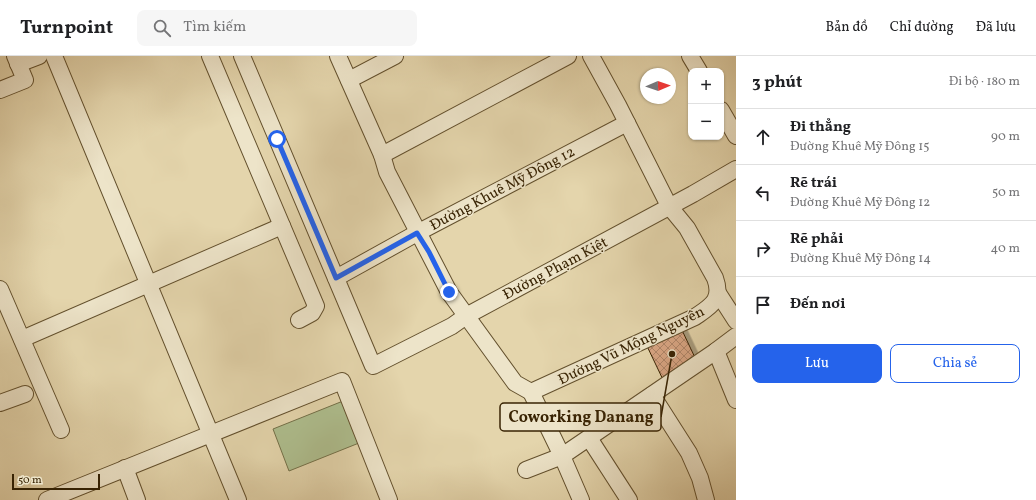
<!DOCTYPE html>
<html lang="vi">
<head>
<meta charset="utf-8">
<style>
	body { margin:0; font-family:Vollkorn,serif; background:#f6f6f6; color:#202124 }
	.controls { position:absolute; right:12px; top:12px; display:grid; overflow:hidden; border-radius:8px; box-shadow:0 1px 3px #0004 }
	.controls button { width:36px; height:36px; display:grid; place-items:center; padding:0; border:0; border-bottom:1px solid #e0e0e0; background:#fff; color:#202124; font:20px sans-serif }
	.compass { position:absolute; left:640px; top:12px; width:36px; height:36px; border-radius:50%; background:#fff; box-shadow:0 1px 3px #0004; rotate:88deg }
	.scale { position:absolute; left:12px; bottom:10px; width:88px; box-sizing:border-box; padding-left:4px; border:2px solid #382303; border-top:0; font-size:11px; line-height:14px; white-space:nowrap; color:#382303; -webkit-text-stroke:3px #ede4c9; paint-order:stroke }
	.stop { position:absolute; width:12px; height:12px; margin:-9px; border:3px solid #2563eb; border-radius:50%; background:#fff }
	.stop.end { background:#2563eb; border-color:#fff; box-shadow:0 1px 4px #0008 }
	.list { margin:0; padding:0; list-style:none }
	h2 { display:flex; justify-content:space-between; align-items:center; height:52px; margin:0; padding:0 16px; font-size:17px }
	h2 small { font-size:13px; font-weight:400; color:#757577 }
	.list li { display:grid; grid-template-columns:26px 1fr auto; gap:12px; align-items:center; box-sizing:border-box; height:56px; padding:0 16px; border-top:1px solid #e0e0e0 }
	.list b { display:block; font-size:15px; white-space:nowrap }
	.list p { margin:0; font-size:13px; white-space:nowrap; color:#757577 }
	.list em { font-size:13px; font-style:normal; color:#757577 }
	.actions { display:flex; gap:8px; padding:12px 16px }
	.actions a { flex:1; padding:9px 0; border:1px solid #2563eb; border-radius:8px; text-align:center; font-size:14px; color:#2563eb }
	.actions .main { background:#2563eb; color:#fff }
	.icon { flex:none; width:22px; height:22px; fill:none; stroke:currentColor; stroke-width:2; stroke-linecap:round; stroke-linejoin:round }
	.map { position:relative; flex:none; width:736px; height:444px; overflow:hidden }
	header { display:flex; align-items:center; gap:24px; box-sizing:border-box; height:56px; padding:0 20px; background:#fff; border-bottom:1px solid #e0e0e0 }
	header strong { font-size:19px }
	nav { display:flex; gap:22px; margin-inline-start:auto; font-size:14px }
	.search { width:280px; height:36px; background:#f6f6f6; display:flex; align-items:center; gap:10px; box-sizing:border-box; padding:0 14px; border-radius:8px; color:#757577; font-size:15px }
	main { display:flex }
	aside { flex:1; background:#fff }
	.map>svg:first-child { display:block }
	.pitch { fill:#aebe8e; stroke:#737048 }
	.building { fill:url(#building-cross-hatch); stroke:#382303; filter:url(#shadow) }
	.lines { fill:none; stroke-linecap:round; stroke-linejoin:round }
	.minor-casing { stroke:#63502d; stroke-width:18 }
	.minor { stroke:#ede4c9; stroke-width:16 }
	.route { stroke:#2563eb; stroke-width:5 }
	.labels { text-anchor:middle; stroke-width:3; stroke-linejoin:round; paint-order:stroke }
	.street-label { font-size:15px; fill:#382303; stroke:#ede4c9 }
	.leader { fill:none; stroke:#382303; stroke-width:1.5 }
	.callout-dot { fill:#382303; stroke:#ede4c9; stroke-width:1.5 }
	.callout { fill:#ede4c9; stroke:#382303; stroke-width:1.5 }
	.callout-label { font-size:16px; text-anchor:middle; font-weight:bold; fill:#382303 }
</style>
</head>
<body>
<header>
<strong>Turnpoint</strong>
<div class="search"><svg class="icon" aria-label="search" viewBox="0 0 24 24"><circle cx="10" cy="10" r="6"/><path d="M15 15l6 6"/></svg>Tìm kiếm</div>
<nav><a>Bản đồ</a><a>Chỉ đường</a><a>Đã lưu</a></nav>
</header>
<main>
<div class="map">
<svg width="736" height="444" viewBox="0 0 736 444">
	<defs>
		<pattern id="building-cross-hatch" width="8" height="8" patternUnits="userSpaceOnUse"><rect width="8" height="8" fill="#d7a482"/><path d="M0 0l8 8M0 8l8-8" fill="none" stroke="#af8568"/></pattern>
		<filter id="shadow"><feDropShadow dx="3.5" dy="-3.5" stdDeviation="0" flood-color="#0004"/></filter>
	</defs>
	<rect width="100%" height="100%" fill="#e4d5ac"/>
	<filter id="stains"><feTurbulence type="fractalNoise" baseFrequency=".005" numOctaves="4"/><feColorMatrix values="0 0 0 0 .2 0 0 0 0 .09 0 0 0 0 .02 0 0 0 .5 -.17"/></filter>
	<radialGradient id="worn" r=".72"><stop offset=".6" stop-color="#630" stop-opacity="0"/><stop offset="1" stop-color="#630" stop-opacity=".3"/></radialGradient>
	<path class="pitch" d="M343 345 359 387 289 415 273 373Z"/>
	<path class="building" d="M681 272 698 308 666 330 646 288Z"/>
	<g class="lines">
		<g class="minor-casing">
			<g id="minor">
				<path d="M54 0 238 444"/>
				<path d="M210 0 316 250 312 257 299 264"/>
				<path d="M242 0 373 310 452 270 466 260 693 138 736 113"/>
				<path d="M338 0 382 99 387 116 449 236 515 327 531 336"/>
				<path d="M690 0 699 15"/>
				<path d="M18 8 39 0"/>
				<path d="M349 24 395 0"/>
				<path d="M0 34 25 24 15 0"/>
				<path d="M721 54 736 80"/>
				<path d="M382 99 568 0"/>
				<path d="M336 222 417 177 627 67"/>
				<path d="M0 233 61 374"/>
				<path d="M718 237 736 265"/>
				<path d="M22 283 282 170"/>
				<path d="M716 295 736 344"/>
				<path d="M531 336 695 261C711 250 723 244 715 222L687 172 669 150 618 49 591 0"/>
				<path d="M531 336 562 400 581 444"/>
				<path d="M652 339 689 397 700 422 706 444"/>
				<path d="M0 347 25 338"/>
				<path d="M589 382 629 444"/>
				<path d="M125 412 137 444"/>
				<path d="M526 414 562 400 716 295 736 280"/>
				<path d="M47 444 342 325 389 444"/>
			</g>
		</g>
		<use href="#minor" class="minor"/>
	</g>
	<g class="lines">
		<path class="route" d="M277 83 336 222 417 177 429 196 449 236"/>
	</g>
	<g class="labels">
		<g class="street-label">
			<text transform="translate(502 132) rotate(-28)" y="5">Đường Khuê Mỹ Đông 12</text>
			<text transform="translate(555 212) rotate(-28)" y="5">Đường Phạm Kiệt</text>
			<text transform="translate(631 289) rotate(-26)" y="5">Đường Vũ Mộng Nguyên</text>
		</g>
	</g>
	<path class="leader" d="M672 298L661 361"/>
	<circle class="callout-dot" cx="672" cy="298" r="4"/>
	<rect class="callout" x="500" y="347" width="161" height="28" rx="4"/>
	<g class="callout-label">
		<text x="581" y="366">Coworking Danang</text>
	</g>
	<rect width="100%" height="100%" filter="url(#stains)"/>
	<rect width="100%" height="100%" fill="url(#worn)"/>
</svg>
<div class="controls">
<button>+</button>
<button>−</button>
</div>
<svg class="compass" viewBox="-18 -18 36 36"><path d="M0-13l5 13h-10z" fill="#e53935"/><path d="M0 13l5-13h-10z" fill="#757577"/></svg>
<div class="scale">50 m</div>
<div class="stop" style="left:277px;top:83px"></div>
<div class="stop end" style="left:449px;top:236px"></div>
</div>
<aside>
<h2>3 phút<small>Đi bộ · 180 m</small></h2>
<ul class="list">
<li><svg class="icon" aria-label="ahead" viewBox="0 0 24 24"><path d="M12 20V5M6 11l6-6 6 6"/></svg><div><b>Đi thẳng</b><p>Đường Khuê Mỹ Đông 15</p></div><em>90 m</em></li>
<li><svg class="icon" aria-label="left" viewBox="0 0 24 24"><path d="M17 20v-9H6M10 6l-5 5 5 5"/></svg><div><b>Rẽ trái</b><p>Đường Khuê Mỹ Đông 12</p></div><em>50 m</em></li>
<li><svg class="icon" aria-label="right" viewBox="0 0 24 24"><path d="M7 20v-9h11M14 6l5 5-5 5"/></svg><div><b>Rẽ phải</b><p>Đường Khuê Mỹ Đông 14</p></div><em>40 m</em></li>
<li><svg class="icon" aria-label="arrive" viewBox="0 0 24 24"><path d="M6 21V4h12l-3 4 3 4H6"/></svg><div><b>Đến nơi</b></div></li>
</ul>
<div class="actions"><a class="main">Lưu</a><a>Chia sẻ</a></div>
</aside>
</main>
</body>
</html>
